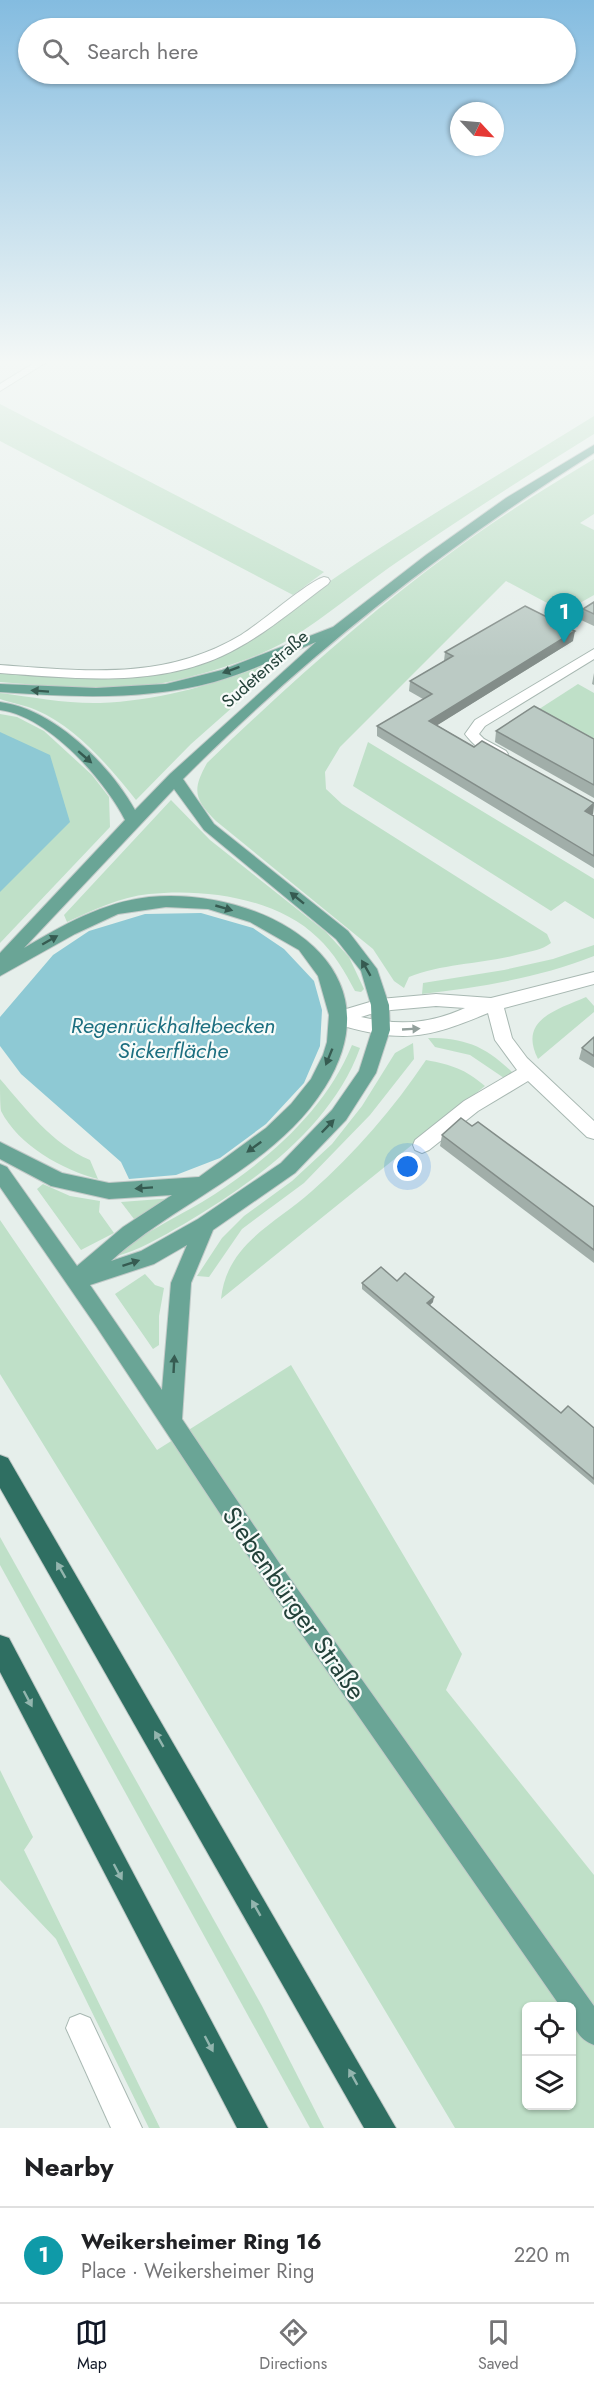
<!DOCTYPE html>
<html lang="en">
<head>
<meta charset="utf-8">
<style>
	body { margin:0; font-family:Jost,sans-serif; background:#f2f2f2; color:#202124 }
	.controls { position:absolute; right:18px; bottom:18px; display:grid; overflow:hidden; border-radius:9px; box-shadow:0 2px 4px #0004 }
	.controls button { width:54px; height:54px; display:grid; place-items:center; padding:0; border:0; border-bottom:2px solid #e0e0e0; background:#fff; color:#202124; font:30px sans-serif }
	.compass { position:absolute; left:450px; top:102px; width:54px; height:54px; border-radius:50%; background:#fff; box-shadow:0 2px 4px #0004; rotate:116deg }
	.you { position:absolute; left:408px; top:1167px; width:21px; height:21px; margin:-15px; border:4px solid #fff; border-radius:50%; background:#1a73e8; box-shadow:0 0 0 9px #1a73e833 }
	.badge { display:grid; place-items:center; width:39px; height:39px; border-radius:50%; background:#111827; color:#fff; font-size:20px; font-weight:700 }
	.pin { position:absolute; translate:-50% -50px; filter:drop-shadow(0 2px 3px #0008) }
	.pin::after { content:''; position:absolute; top:32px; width:21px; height:18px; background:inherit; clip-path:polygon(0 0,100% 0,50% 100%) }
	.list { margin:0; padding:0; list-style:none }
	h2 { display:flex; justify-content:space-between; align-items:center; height:78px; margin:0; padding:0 24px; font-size:26px }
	h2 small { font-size:20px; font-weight:400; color:#757577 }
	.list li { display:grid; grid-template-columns:39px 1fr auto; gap:18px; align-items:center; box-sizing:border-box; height:96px; padding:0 24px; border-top:2px solid #e0e0e0 }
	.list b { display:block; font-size:22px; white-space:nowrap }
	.list p { margin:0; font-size:20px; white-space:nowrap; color:#757577 }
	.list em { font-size:20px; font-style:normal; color:#757577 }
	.icon { flex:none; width:33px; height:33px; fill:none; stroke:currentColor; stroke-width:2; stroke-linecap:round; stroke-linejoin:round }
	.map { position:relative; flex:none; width:594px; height:2128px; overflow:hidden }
	.search { position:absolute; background:#fff; box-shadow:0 2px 4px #0004; left:18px; right:18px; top:18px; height:66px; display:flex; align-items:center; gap:15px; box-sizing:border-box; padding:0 21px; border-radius:33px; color:#757577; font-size:22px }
	.sheet { height:174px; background:#fff }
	nav { display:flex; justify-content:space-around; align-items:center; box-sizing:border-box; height:84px; border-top:2px solid #e0e0e0; background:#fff; font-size:16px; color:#757577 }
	nav a { display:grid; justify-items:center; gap:3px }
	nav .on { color:#111827 }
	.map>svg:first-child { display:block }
	.green { fill:#bfe0c8; fill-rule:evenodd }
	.water { fill:#8ec9d4 }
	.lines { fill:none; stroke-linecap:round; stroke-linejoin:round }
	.minor-casing { stroke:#a8b8b2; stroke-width:2 }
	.major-casing { stroke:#c2cac8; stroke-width:2 }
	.highway-casing { stroke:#c2cac8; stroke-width:2 }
	.minor { fill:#fff; fill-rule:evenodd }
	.major { fill:#6aa596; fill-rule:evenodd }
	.highway { fill:#2f6f62; fill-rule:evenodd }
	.wall { fill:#a1aea9 }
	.shaded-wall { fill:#838d89 }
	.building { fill:#bbcac4; stroke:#838d89; stroke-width:1.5 }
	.oneway { fill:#365b51 }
	.oneway2 { fill:#92a09c }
	.oneway3 { fill:#93b5ae }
	.labels { text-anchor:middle; stroke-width:4.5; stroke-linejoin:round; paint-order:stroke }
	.far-street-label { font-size:18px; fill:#24423a; stroke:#f7fbf9 }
	.water-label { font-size:22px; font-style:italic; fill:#1c6f80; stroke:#f7fbf9 }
	.near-street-label { font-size:26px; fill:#24423a; stroke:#f7fbf9 }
</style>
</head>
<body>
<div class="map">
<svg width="594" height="2128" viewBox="0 0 594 2128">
	<rect width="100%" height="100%" fill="#e6efeb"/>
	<g class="green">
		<path d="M0 404 324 572 293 595 0 441Z"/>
		<path d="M594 416V434C529 474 466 515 403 558 364 584 328 616 288 640 257 658 220 669 186 678 124 694 62 687 0 682V672C63 676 128 685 190 667 248 651 290 608 339 575 422 519 509 469 594 416Z"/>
		<path d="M594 459V514L580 523 594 530V595L564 612 506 581 340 747 325 772 326 789 342 804 547 934 551 943C542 950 532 951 520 954 484 964 444 963 409 977L404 988 394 981 373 949 216 821C194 799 192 790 207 763 286 687 368 613 456 549 501 516 547 487 594 459Z"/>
		<path d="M294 653 191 744 136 800C109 766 76 727 36 710 25 705 12 703 0 699V693C32 697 68 704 100 703 169 700 232 679 294 653Z"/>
		<path d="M578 684 594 693V746L533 713Z"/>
		<path d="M0 714 17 717 44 731 92 775 109 797 110 827 0 943Z"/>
		<path d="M368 742 594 879V919L565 901 551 911 353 786Z"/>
		<path d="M171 800 210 840 326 932 349 957 364 989 361 992 355 991C345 972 334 953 318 938 277 898 205 888 149 894 120 897 93 910 67 922L64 915Z"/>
		<path d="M594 945V956C538 978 481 987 422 994L423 983 504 970 553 959Z"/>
		<path d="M586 997 594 1006V1012L538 1059C518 1020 556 1010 586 997Z"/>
		<path d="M428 1038C465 1038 485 1046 512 1072L504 1078 470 1055 435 1047Z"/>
		<path d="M413 1043 414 1059 370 1115 304 1183 242 1229 209 1277 197 1276 222 1238 244 1216 292 1181 332 1144 362 1106 395 1053Z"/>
		<path d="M352 1045 360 1048C332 1126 254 1183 184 1224 161 1237 140 1250 114 1257 144 1231 181 1216 215 1194 271 1157 326 1109 352 1045Z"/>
		<path d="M426 1060C452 1065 465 1069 485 1086L221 1299C227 1243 274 1225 312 1191 355 1153 394 1108 426 1060Z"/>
		<path d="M0 1079C27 1110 51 1143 90 1160L98 1179C63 1170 19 1146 1 1111 0 1104 0 1088 0 1079Z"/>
		<path d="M43 1184 70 1196 100 1201 99 1212 114 1233 81 1250 37 1189Z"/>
		<path d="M174 1198 154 1210 134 1219 121 1202Z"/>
		<path d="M0 1220 157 1450 291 1365 462 1654 446 1690 594 1875V2128H455L173 1655 0 1374ZM526 2006H572V2106H526Z"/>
		<path d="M145 1274 155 1285 164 1288 159 1316V1345L153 1349 115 1294Z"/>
		<path d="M0 1537 262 2006 324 2128H310L0 1565Z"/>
		<path d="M0 1770 33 1837 24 1850 160 2128H149L56 1939 0 1880Z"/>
	</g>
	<g class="water">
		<path d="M0 732 50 755 70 822 0 892Z"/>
		<path d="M201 913 253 928 284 949 314 981 322 1010 320 1046 304 1083 266 1124 220 1158 176 1175 129 1179 121 1162 21 1074 0 1046V1017L53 955 89 931 145 914Z"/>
	</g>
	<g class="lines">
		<g class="minor-casing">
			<g id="minor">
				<path d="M39 360H50L0 391V384Z"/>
				<path d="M324 577 328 578 330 581 328 584C294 609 261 638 222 656 152 688 74 678 0 673V665C86 671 164 681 241 635 261 623 307 582 324 577Z"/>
				<path d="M594 649V659L485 726 479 734 484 739 506 751 508 754 506 757C491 761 473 745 465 734L475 720Z"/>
				<path d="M594 972V984L504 1008 512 1038 527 1058 594 1121V1139L587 1137 528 1081 478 1111 429 1150 422 1153 415 1150 413 1145 415 1140 464 1101 517 1070 495 1040 488 1013C424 1040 401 1043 333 1023L330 1018 333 1013 380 999 436 994 491 998ZM436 1006 465 1008C430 1024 399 1026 361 1017L380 1011Z"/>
				<path d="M80 2014 90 2018 142 2128H111L66 2028 70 2018Z"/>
			</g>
		</g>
		<g class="major-casing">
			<path id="major" d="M594 445V453C444 548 309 653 183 779L214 824 348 931 377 969 389 1005 390 1030 376 1073 346 1120 295 1173 213 1230 191 1283 182 1419 284 1570 594 2006V2045C576 2038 572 2025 572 2006H560L268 1586 96 1326 0 1187V1164L7 1167 77 1266 123 1227 172 1195 109 1199 51 1186 0 1159V1142L62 1173 109 1183 199 1177 266 1128 291 1104 311 1079 323 1055 327 1042 329 1015 318 976 299 950 250 922 208 909 166 907 118 914 75 934 0 976V953L125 820C104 779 48 716 0 710V702C54 709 109 764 135 810L170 774 316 642C283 656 249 672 214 682 143 701 72 697 0 692V684L96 688 166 684 222 670 333 627 426 555 506 498ZM174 789 204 830 336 939 361 971 371 1005 372 1030 359 1071 332 1110 281 1163 198 1219 141 1251 111 1261C179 1200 275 1167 325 1087 403 962 258 886 149 897 103 902 63 925 24 948ZM187 1245 171 1283 162 1390 90 1285 154 1264Z"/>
		</g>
		<g class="highway-casing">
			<g id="highway">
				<path d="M0 1455 8 1458 396 2128H364L0 1488Z"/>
				<path d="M0 1635 9 1638 268 2128H237L0 1672Z"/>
			</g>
		</g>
		<use href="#minor" class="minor"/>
		<use href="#major" class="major"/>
		<use href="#highway" class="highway"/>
	</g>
	<g class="wall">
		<path d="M594 602V626L581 620 583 609Z"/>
		<path d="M573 641 437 725 474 747 594 803 593 814 591 815 594 816V868L377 736V726L423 699 409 691 410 681 444 661 445 652Z"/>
		<path d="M594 673V685L592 684Z"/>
		<path d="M496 731 594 739V798L495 742Z"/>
		<path d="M594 1037V1068L579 1059 582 1048Z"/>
		<path d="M472 1126 594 1207V1263L440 1146 442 1135Z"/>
		<path d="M397 1281 433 1302 430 1305 561 1413 594 1428V1485L362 1289V1283Z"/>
	</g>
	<g class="shaded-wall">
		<path d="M575 631 573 641 428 731 429 721Z"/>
		<path d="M594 804 593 814 583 821 585 811Z"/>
		<path d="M434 1297 433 1302 426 1309 427 1303Z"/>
	</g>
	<g class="building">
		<path d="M594 602V614L583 609Z"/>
		<path d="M525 606 575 631 429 721 474 747 482 741 594 803 585 811 594 816V856L377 726 432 694 410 681 453 656 445 652Z"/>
		<path d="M534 706 594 739V785L496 731Z"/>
		<path d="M594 1037V1056L582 1048Z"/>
		<path d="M461 1118 472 1126 478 1122 594 1207V1250L442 1135Z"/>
		<path d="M381 1267 397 1281 405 1273 434 1297 427 1303 561 1413 568 1406 594 1428V1479L362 1283Z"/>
	</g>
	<defs><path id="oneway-solid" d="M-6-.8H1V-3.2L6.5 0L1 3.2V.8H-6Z" transform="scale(1.5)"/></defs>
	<g class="oneway">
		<use href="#oneway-solid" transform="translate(231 670) rotate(160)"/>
		<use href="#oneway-solid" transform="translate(40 691) rotate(-176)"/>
		<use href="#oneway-solid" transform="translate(85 757) rotate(41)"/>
		<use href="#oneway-solid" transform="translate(297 898) rotate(-141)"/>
		<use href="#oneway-solid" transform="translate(224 908) rotate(16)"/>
		<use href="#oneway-solid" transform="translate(50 940) rotate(-30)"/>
		<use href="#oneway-solid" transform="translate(366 968) rotate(-120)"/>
		<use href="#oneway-solid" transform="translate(329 1057) rotate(112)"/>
		<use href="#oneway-solid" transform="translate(328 1126) rotate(-46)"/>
		<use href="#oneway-solid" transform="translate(254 1147) rotate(144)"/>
		<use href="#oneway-solid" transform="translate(144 1188) rotate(176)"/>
		<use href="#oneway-solid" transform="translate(131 1263) rotate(-18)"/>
		<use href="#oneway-solid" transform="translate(174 1364) rotate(-87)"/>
	</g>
	<use class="oneway2" href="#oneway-solid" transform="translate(411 1029) rotate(-3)"/>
	<g class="oneway3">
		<use href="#oneway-solid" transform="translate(61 1570) rotate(-120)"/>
		<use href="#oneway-solid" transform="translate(28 1699) rotate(62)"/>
		<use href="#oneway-solid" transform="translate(159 1739) rotate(-120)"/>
		<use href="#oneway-solid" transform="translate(118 1872) rotate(62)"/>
		<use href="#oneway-solid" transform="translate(256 1908) rotate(-120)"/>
		<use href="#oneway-solid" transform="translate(209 2044) rotate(62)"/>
		<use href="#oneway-solid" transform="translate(353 2077) rotate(-119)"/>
	</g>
	<linearGradient id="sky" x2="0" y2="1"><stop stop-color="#84bce0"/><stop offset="0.55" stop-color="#f4f8f6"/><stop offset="1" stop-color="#f4f8f6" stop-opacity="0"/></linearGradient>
	<rect width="594" height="658" fill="url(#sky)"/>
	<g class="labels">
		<g class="far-street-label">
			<text transform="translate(265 669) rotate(-41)" y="6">Sudetenstraße</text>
		</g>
		<g class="water-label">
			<text x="173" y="1033">Regenrückhaltebecken<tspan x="173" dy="25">Sickerfläche</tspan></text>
		</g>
		<g class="near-street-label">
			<text transform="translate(294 1603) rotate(55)" y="9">Siebenbürger Straße</text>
		</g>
	</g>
</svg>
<div class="controls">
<button><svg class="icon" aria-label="locate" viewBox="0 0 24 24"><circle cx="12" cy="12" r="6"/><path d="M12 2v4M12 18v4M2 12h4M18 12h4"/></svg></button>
<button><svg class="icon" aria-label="layers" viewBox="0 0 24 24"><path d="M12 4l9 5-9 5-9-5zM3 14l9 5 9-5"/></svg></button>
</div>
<svg class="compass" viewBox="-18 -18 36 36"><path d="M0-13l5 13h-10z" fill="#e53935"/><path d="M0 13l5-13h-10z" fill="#757577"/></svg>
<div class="you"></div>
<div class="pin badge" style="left:564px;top:643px;background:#0f9aa8">1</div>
<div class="search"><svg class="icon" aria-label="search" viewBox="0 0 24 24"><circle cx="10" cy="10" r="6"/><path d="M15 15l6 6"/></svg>Search here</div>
</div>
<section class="sheet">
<h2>Nearby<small></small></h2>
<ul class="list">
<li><span class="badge" style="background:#0f9aa8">1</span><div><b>Weikersheimer Ring 16</b><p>Place · Weikersheimer Ring</p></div><em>220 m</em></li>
</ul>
</section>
<nav>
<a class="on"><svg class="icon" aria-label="map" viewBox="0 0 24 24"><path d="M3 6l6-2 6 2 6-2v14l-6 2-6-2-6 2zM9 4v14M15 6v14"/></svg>Map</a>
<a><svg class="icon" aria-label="directions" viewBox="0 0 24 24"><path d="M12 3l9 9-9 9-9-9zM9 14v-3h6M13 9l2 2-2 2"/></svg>Directions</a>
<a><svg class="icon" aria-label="saved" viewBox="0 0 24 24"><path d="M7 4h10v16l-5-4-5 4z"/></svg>Saved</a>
</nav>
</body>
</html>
